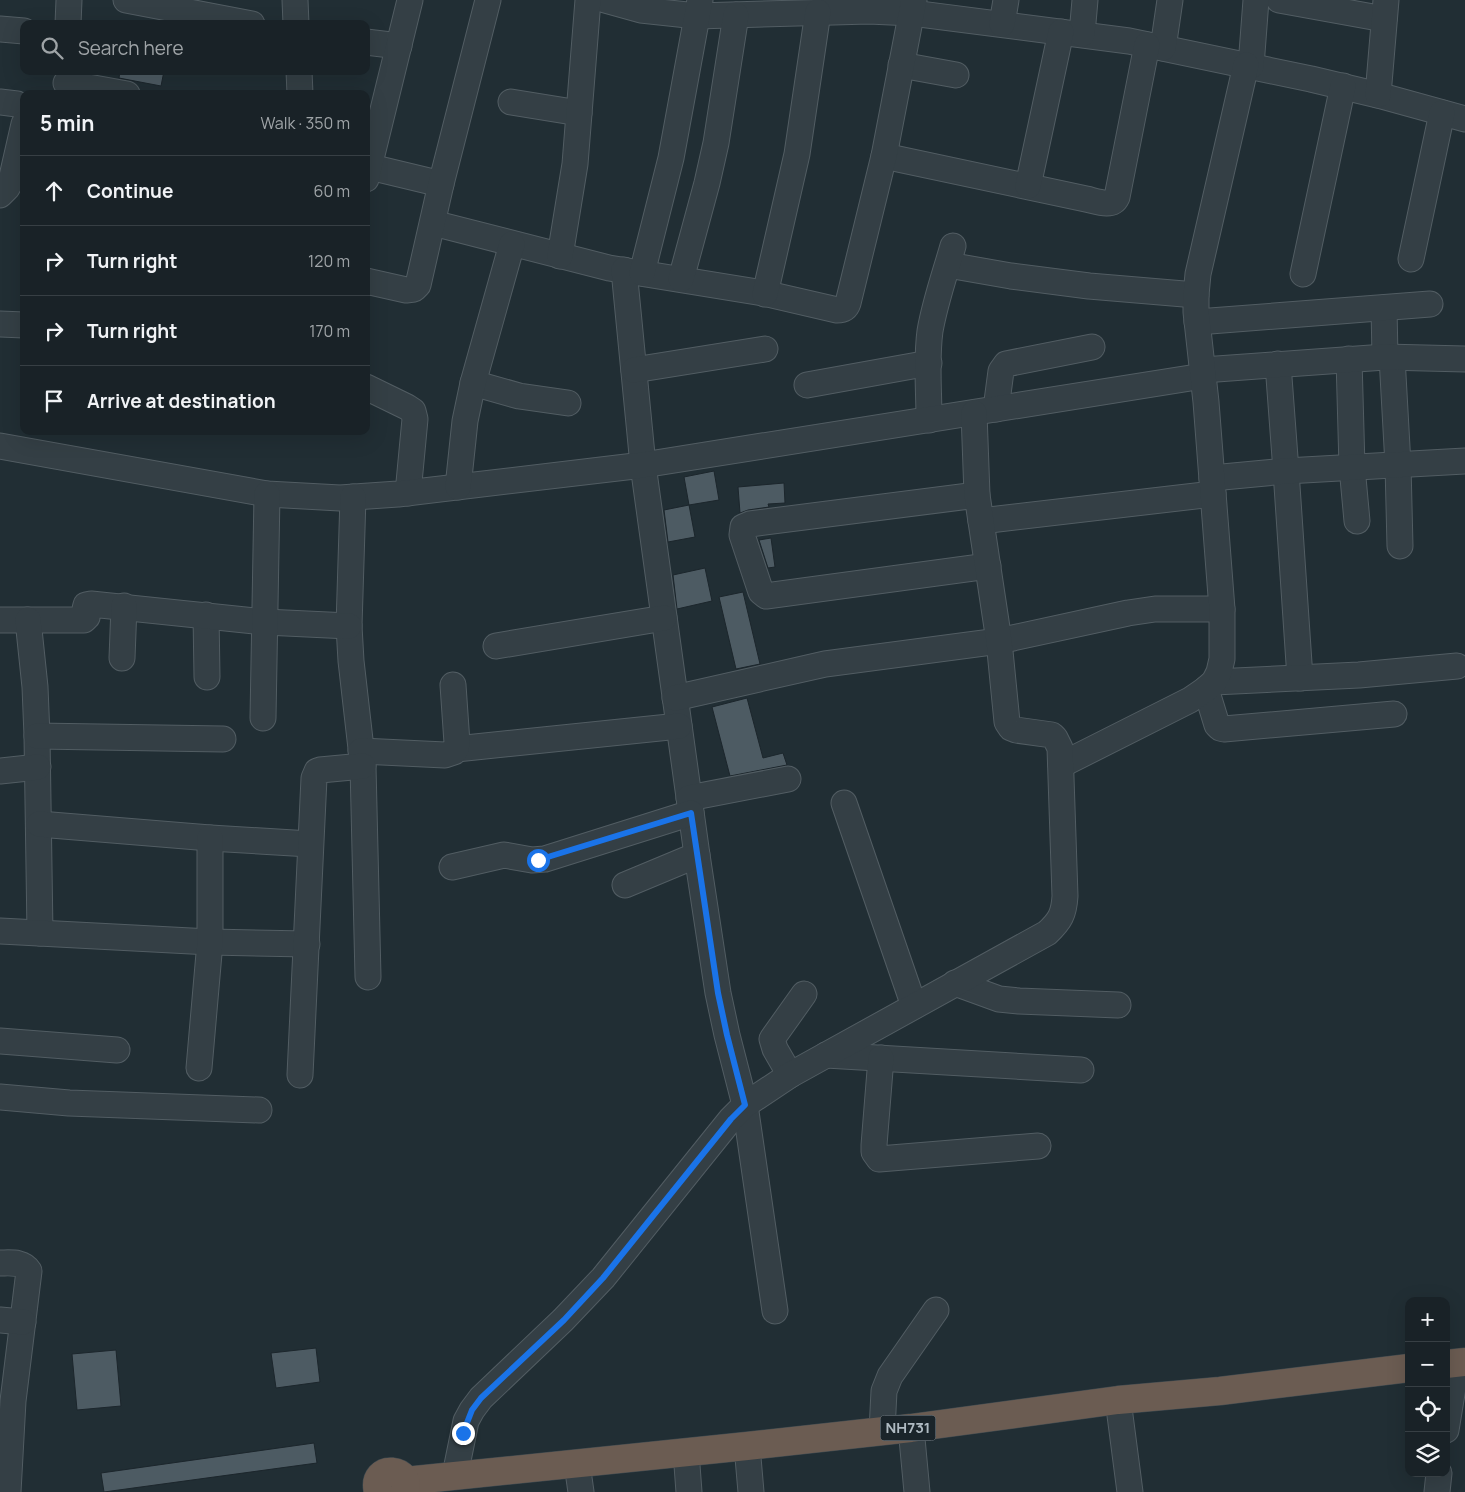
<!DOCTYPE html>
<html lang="en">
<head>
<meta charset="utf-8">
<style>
	body { margin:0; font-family:Manrope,sans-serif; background:#222a2f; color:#f1f3f6 }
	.controls { position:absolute; right:15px; bottom:15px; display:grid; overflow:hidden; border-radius:10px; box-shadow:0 5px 20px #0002 }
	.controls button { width:45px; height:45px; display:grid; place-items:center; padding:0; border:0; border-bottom:1px solid #373f44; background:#192227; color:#f1f3f6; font:25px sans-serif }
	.stop { position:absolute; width:15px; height:15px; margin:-11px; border:4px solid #1a73e8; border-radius:50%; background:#fff }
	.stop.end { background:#1a73e8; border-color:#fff; box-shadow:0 1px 5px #0008 }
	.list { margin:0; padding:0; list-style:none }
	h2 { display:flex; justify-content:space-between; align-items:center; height:65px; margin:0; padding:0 20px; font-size:21px }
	h2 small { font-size:16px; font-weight:400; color:#9fa4a7 }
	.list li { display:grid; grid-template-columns:32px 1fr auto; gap:15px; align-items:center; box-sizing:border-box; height:70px; padding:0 20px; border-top:1px solid #373f44 }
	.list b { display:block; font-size:19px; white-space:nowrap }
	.list em { font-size:16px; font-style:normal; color:#9fa4a7 }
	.icon { flex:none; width:28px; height:28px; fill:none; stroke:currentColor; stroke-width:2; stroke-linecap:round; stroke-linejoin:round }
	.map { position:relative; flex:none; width:1465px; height:1492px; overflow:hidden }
	.search { position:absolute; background:#192227; box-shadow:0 5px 20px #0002; left:20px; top:20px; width:350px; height:55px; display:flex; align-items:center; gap:12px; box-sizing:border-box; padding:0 18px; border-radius:10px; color:#9fa4a7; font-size:19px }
	.panel { position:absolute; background:#192227; box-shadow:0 5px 20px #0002; left:20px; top:90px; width:350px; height:345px; border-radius:10px }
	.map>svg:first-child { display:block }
	.building { fill:#4d5b63; stroke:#1c262c }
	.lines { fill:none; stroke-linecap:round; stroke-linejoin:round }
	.minor-casing { stroke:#525d63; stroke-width:27 }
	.highway-casing { stroke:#3f4a50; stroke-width:29 }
	.minor { stroke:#343f45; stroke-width:25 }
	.highway { stroke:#6b5c52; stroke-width:28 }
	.route { stroke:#1a73e8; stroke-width:6 }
	.labels { text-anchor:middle; stroke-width:4; stroke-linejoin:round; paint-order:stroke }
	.shield { fill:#1a242a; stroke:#828d94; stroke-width:1 }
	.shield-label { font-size:15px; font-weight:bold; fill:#afbac2 }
</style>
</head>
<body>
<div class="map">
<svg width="1465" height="1492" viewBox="0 0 1465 1492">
	<rect width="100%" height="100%" fill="#212e34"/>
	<g class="building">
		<path d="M120 71H164L161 86 119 78Z"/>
		<path d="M714 471 719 500 689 505 684 477Z"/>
		<path d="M784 483 785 503 768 504 769 507 748 510 740 513 738 487Z"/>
		<path d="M689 505 695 537 668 542 664 510Z"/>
		<path d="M771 538 775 567 768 568 759 540Z"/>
		<path d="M705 568 712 601 677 609 673 575Z"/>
		<path d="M743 592 760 664 736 669 719 597Z"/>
		<path d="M747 698 763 758 783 753 787 765 730 776 712 707Z"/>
		<path d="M316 1348 320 1382 276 1388 271 1353Z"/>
		<path d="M116 1350 121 1406 77 1410 72 1354Z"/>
		<path d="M314 1443 317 1463 104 1492 101 1473Z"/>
	</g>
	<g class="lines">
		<g class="minor-casing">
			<g id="minor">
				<path d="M126 0 252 24"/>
				<path d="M295 0 296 24"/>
				<path d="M605 0 641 10 697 16 869 11 912 13 1129 41 1311 79 1378 95 1465 119"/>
				<path d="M1279 0 1384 19"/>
				<path d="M68 24 69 0"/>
				<path d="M1002 24 1006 0"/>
				<path d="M0 29 24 31"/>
				<path d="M1082 34 1085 0"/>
				<path d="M366 42 399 46"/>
				<path d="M1163 48 1170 0"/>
				<path d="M901 65 956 75"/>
				<path d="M1251 66 1256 0"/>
				<path d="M299 71 300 94"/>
				<path d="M66 83 127 94"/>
				<path d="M1378 95 1386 0"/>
				<path d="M0 102 17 104 24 108"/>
				<path d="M511 102 579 113"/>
				<path d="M884 156 1086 199C1096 201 1112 208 1117 197L1147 45"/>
				<path d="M366 166 441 184"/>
				<path d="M366 179 410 0"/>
				<path d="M1028 186 1061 32"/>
				<path d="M0 195 7 188 11 181 24 124"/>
				<path d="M433 223 609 268 763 293 837 310C843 310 846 309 848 303L884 156 914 0"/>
				<path d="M560 256 575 164 588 0"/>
				<path d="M1411 259 1442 113"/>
				<path d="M948 265 1011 276 1089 286 1196 295"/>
				<path d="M624 270 643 465 697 855 718 993 727 1035 745 1105 775 1311"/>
				<path d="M642 273 671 158 700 0"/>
				<path d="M1303 274 1343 86"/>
				<path d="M681 279 707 183 716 143 736 15"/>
				<path d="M366 281 406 290 414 289 418 285 441 184 488 0"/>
				<path d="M765 294 797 154 818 12"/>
				<path d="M1384 308 1385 357"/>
				<path d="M1197 322 1430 304"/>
				<path d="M0 324 24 325"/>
				<path d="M1392 357 1398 465 1400 546"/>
				<path d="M1349 359 1352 467 1357 521"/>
				<path d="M1278 364 1286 471 1300 678"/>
				<path d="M634 370 765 349"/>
				<path d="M1203 370 1385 357 1465 359"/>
				<path d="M473 383 519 396 568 403"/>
				<path d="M807 385 929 363"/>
				<path d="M366 387 407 407 413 411 415 419 408 493"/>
				<path d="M996 409 1001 371 1006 364 1092 347"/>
				<path d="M929 420C929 390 926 360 930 331 935 302 945 274 953 246"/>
				<path d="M0 446 267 494 340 498 398 494 643 465 1203 376"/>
				<path d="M1212 478 1286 471 1465 461"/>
				<path d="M458 487 465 421 473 383 512 244"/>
				<path d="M977 495 750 524 743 527 742 535 761 592 766 596 988 566"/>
				<path d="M353 497 349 626 351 661 363 766 368 977"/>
				<path d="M981 521 1213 494"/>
				<path d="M206 615 207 677"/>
				<path d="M0 620H84L87 617 85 609 86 605 91 604 265 622 349 626"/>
				<path d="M28 620 35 687 37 736 40 933"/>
				<path d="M496 646 664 618"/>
				<path d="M122 658 124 606"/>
				<path d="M1214 682 1359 675 1457 666"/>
				<path d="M1206 689 1217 725 1220 728 1224 729 1394 714"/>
				<path d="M675 698 825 664 999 641 1128 613 1155 609H1222"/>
				<path d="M263 718 267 494"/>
				<path d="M37 736 223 739"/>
				<path d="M456 749 679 726"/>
				<path d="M361 751 445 755 454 752 456 749 457 743 453 685"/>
				<path d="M1061 765 1190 700 1206 689 1214 682 1219 672 1222 659V609L1206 402 1196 312V295L1198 274 1246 65"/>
				<path d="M0 771 38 767"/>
				<path d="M689 798 788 779"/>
				<path d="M844 803 914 1006"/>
				<path d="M39 824 210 838 310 844"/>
				<path d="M452 867 504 855 532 860 545 859 691 813"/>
				<path d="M625 885 697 855"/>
				<path d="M0 931 210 942 307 944"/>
				<path d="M955 983 999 999 1019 1001 1118 1005"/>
				<path d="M0 1041 117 1050"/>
				<path d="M826 1055 1081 1070"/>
				<path d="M881 1058 874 1145V1152L879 1159 1038 1146"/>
				<path d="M199 1068 210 942V838"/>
				<path d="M300 1075 314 778 317 771 320 770 363 766"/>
				<path d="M790 1075 775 1049 772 1039 804 994"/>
				<path d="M0 1097 69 1103 259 1110"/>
				<path d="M0 1263C10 1263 23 1261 29 1271L13 1401 8 1492"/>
				<path d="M0 1320 23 1322"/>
				<path d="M1118 1400 1130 1492"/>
				<path d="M911 1428 917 1492"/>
				<path d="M1446 1430 1457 1363"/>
				<path d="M882 1431 884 1391 890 1376 936 1310"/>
				<path d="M747 1446 751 1492"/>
				<path d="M686 1452 689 1492"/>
				<path d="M577 1464 581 1492"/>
				<path d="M455 1475 466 1421 472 1410 481 1398 563 1320 603 1278 731 1119 745 1105 790 1075 1047 933C1060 921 1064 914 1065 896L1060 748 1055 738 1052 735 1016 730 1011 728 1007 722 999 641 977 495 974 413"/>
				<path d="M1437 1492 1439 1473"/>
			</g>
		</g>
		<g class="highway-casing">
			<g id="highway">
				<path d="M1446 1364 1465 1362"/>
				<path d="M405 1481 747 1446 911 1428 1118 1400 1220 1391 1409 1368"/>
				<path d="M378 1492C370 1462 415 1468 404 1492"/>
			</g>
		</g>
		<use href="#minor" class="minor"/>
		<use href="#highway" class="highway"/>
	</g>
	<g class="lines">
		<path class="route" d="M463 1433 472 1410 481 1398 564 1320 603 1278 731 1119 745 1105 727 1035 718 993 691 813 538 860"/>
	</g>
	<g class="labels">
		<rect class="shield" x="880.5" y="1415.5" width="55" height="25" rx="4"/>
		<g class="shield-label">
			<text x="908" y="1433">NH731</text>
		</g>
	</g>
</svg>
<div class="controls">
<button>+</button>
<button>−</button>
<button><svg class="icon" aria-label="locate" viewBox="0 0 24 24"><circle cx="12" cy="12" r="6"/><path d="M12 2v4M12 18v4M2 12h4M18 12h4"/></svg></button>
<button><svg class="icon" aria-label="layers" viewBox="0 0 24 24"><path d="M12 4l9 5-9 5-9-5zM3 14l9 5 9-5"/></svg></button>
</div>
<div class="stop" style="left:538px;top:860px"></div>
<div class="stop end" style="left:463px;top:1433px"></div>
<div class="search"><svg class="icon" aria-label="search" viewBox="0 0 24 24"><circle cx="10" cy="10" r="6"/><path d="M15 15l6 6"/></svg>Search here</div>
<section class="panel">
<h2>5 min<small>Walk · 350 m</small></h2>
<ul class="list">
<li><svg class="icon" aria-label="ahead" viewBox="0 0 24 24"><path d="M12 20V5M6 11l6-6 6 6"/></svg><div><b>Continue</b></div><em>60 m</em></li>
<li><svg class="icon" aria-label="right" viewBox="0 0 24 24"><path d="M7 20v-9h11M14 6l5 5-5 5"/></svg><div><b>Turn right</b></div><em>120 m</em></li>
<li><svg class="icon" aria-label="right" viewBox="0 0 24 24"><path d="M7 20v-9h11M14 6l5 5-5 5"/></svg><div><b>Turn right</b></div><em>170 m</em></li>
<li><svg class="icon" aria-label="arrive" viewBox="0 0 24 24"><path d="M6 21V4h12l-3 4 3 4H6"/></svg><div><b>Arrive at destination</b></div></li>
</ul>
</section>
</div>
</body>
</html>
